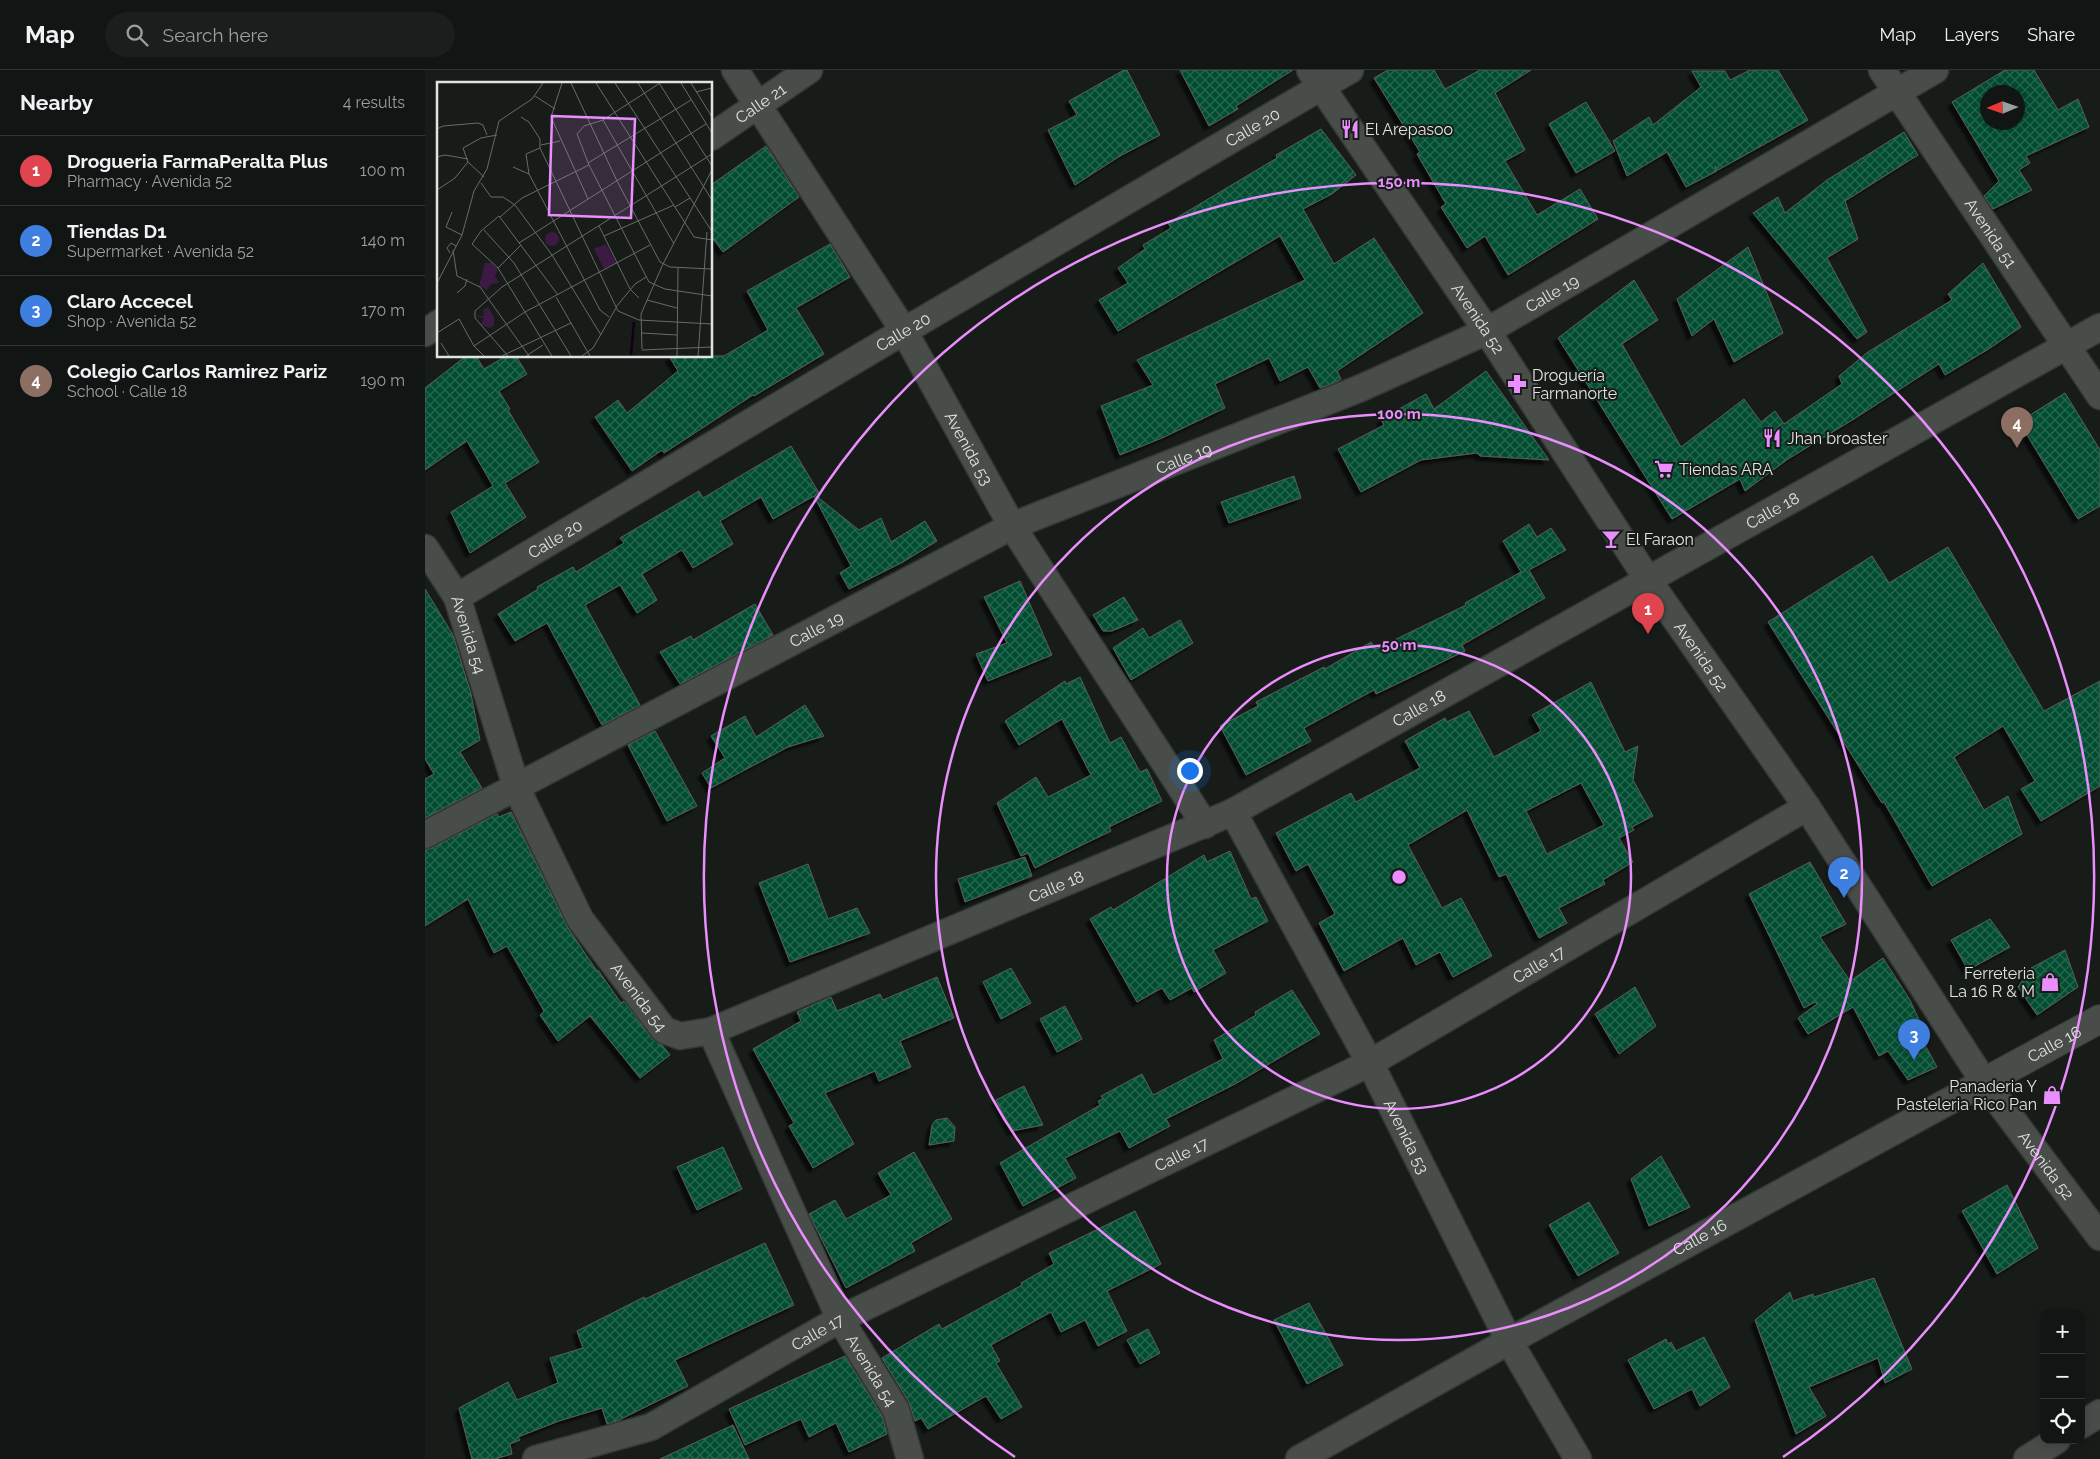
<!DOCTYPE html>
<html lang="en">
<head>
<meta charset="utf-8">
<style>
	body { margin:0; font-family:Raleway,sans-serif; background:#1a1e1c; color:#f1f3f6 }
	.controls { position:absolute; right:15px; bottom:15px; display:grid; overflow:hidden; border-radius:10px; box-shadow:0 2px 12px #0003 }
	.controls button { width:45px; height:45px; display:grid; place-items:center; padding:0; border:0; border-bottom:1px solid #303433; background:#111513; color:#f1f3f6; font:25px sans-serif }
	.compass { position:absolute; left:1555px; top:15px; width:45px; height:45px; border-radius:50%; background:#111513; box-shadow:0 2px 12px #0003; rotate:268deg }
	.you { position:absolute; left:764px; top:700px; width:18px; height:18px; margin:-12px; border:4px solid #fff; border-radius:50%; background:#1a73e8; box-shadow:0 0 0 8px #1a73e833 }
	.badge { display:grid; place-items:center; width:32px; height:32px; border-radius:50%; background:#ea8dfd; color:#fff; font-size:16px; font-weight:700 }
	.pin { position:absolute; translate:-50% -41px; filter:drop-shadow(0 1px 2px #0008) }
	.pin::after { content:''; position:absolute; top:26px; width:18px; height:15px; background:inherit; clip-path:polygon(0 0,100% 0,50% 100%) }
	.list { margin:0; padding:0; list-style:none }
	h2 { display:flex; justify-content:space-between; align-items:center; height:65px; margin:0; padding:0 20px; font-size:21px }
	h2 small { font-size:16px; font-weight:400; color:#9c9fa0 }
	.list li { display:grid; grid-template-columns:32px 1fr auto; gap:15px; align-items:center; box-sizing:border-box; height:70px; padding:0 20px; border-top:1px solid #303433 }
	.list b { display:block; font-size:19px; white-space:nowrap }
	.list p { margin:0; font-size:16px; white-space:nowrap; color:#9c9fa0 }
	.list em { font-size:16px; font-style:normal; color:#9c9fa0 }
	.icon { flex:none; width:28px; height:28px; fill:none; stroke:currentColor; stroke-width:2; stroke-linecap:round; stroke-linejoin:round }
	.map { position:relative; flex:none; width:1675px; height:1389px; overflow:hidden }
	header { display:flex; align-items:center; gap:30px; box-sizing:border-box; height:70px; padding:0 25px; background:#111513; border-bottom:1px solid #303433 }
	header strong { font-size:24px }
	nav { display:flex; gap:28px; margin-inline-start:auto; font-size:18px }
	.search { width:350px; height:45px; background:#1a1e1c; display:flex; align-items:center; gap:12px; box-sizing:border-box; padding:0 18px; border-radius:28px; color:#9c9fa0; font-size:19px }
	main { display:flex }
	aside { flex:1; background:#111513 }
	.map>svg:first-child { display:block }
	.building { fill:url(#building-cross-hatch); stroke:#595e5b; fill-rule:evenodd; filter:url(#shadow) }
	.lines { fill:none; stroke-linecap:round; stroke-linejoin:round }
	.street-casing { stroke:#343836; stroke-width:29 }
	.secondary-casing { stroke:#343836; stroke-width:30 }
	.street { stroke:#484d4a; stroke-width:26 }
	.secondary { stroke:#484d4a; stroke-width:28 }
	.ring { fill:none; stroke:#ea8dfd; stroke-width:2.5 }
	.labels { text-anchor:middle; stroke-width:4; stroke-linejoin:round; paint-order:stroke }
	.street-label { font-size:16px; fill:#e0e4e2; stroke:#171c19 }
	.poi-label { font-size:16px; fill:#e0e4e2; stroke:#171c19; text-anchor:start }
	.inset-river { fill:none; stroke:#120018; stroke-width:2.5 }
	.inset-road { fill:none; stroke:#676c69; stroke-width:1 }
	.view { fill:#ea8dfd; fill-opacity:0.15; stroke:#ea8dfd; stroke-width:2.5 }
	.inset-edge { fill:none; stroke:#e0e4e2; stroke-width:2.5 }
	.centre { fill:#ea8dfd; stroke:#171c19; stroke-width:2.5 }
	.ring-label { font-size:15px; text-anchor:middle; font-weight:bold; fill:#ea8dfd; stroke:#171c19; stroke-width:4; stroke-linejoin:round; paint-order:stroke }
</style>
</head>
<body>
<header>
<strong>Map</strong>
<div class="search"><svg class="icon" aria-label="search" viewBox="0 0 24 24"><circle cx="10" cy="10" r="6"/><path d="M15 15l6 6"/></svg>Search here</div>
<nav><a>Map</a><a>Layers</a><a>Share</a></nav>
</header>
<main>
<aside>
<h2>Nearby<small>4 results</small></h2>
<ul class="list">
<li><span class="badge" style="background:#e0444e">1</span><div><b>Drogueria FarmaPeralta Plus</b><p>Pharmacy · Avenida 52</p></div><em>100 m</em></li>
<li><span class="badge" style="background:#3f7fe0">2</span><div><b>Tiendas D1</b><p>Supermarket · Avenida 52</p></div><em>140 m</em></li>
<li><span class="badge" style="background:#3f7fe0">3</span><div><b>Claro Accecel</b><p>Shop · Avenida 52</p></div><em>170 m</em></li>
<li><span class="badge" style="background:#8d6e63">4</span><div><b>Colegio Carlos Ramirez Pariz</b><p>School · Calle 18</p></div><em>190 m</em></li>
</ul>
</aside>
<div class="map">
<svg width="1675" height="1389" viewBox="0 0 1675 1389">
	<defs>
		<pattern id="building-cross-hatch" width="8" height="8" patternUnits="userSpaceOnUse" patternTransform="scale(1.25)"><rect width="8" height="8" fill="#034e31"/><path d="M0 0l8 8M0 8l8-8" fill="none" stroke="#27674f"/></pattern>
		<filter id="shadow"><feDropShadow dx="-4.5" dy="4.5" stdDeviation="1" flood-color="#0009"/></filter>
	</defs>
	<rect width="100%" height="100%" fill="#171c19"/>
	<g class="building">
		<path d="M699 0H702L735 65 695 86 650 115 623 60 652 45 644 31Z"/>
		<path d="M755 0H868L811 36 813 39 784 56Z"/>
		<path d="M963 0H1009L1020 19 1055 0H1106L1070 23 1100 80 1080 91 1112 145 1155 119 1173 149 1083 205 1060 166 1042 178 1016 137 1021 134 992 84 995 82 949 8Z"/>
		<path d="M1325 0H1353L1383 50 1293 100 1290 96 1292 101 1261 117 1242 82 1202 106 1188 71 1224 47 1228 55 1276 17 1267 1H1300L1305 10Z"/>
		<path d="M1580 0H1609L1633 40 1653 29 1664 57 1601 86 1605 93 1594 100 1607 120 1568 139 1559 126 1574 111 1527 32ZM1562 22H1592V52H1562Z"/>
		<path d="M1161 32 1190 81 1151 103 1124 54Z"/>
		<path d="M896 59 931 105 907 124 878 139 909 194 949 168 998 243 912 301 916 309 909 313 895 318 883 297 855 311 844 288 790 314 800 338 737 368 695 385 676 336 728 315 712 290 880 210 855 166 693 261 674 230 703 213 693 198 720 179 718 175 746 158 743 153 852 88 851 85Z"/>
		<path d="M1479 62 1493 85 1420 131 1433 169 1402 188 1442 262 1432 269 1328 143 1353 127 1360 143 1402 110Z"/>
		<path d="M341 76 374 127 298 182 286 166V115Z"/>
		<path d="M405 174 425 207 371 238 399 284 329 326 328 325 239 383 237 380 207 401 170 347 193 330 202 343 253 301 244 286H299L343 260 322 221Z"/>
		<path d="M1323 177 1358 263 1309 292 1289 249 1267 266 1252 229Z"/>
		<path d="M1558 193 1596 257 1562 280 1520 305 1514 294 1429 349 1363 389 1320 421 1315 409 1247 449 1133 268 1209 210 1233 250 1197 274 1256 377 1319 329 1336 352 1350 341 1359 354 1417 314 1414 306 1443 282 1527 230 1523 224Z"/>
		<path d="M41 286H51L59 299 81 286H91L102 304 74 321 85 339 83 340 114 392 80 413 101 447 45 483 26 442 68 416 42 371 0 400V318Z"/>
		<path d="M1061 301 1124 390 1055 386 1052 383 996 390 936 422 913 379 959 355 956 349 1001 324 1009 339Z"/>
		<path d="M1640 323 1675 380V436L1653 449 1594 352Z"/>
		<path d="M366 376 394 423 390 425 434 460 456 448 466 472 500 451 512 471 478 492 424 519 415 503 426 496 389 426 348 449 336 427 295 451 308 474 268 498 257 480 217 504 232 530 212 543 195 515 160 535 215 635 177 655 122 553 90 571 73 544 113 519 112 517 148 497 151 502 199 473 195 468 274 421 278 428Z"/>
		<path d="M869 406 876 428 804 453 796 432Z"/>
		<path d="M1104 454 1112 467 1126 458 1141 480 1104 500 1120 528 1037 575 1040 581 951 624 949 620 879 658 886 671 821 705 795 656 833 636 831 632 899 597 900 599 946 572 951 579 1041 535 1040 533 1096 502 1078 471Z"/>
		<path d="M1523 477 1619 641 1675 611V716L1616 751 1596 719 1610 711 1578 656 1529 687 1559 740 1583 726 1597 764 1507 816 1459 732 1457 733 1343 552 1447 486 1464 513Z"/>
		<path d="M595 511 627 585 563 611 551 584 582 573 559 527Z"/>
		<path d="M0 519 28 565 46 624 55 670 35 682 57 718 0 748V709L9 704 0 689Z"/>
		<path d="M699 527 713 550 687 561H678L668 545Z"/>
		<path d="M330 534 348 565 255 614 235 582 266 566 268 570Z"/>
		<path d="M755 550 768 573 706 610 688 578 718 558 724 568Z"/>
		<path d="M655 607 685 673 696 667 715 702 722 699 737 731 684 757 686 761 610 798 603 783 596 786 572 733 611 707 623 727 666 705 637 649 594 675 580 651 640 611 641 614Z"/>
		<path d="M1166 612 1200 682 1213 676 1208 710 1228 746 1207 757 1209 760 1194 768 1208 792 1178 810 1180 814 1134 838 1142 853 1114 868 1081 804 1074 807 1042 740 983 775 1017 838 1036 828 1067 886 1028 907 1015 882 991 895 978 868 919 901 894 853 910 844 883 794 871 801 851 763 926 723 931 732 995 698 980 671 1020 648 1022 652 1044 641 1069 687 1116 661 1107 645ZM1156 713 1179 755 1122 784 1101 741Z"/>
		<path d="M380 635 399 666 363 677 286 718 277 703 300 688 286 666 320 646 331 667Z"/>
		<path d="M230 661 272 736 242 751 203 675Z"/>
		<path d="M86 742 143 858 172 901 173 900 196 933 199 931 227 969 237 975 245 985 215 1008 165 946 133 971 115 945 119 941 82 876 69 883 43 829 0 856V780L7 778 72 744 74 747Z"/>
		<path d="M805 781 826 829 831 827 843 851 788 880 801 903 769 922 767 918 745 930 737 918 712 932 665 849 686 837 688 840 779 785 782 792Z"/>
		<path d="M600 787 607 806 540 832 533 809Z"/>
		<path d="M1385 792 1421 854 1395 867 1425 911 1458 888 1485 930 1499 961 1494 964 1512 997 1483 1010 1463 981 1454 986 1428 937 1383 964 1373 948 1392 934 1390 932 1379 938 1324 824Z"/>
		<path d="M383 794 403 849 432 838 445 863 365 892 334 813Z"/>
		<path d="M1565 849 1585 877 1543 900 1526 870Z"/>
		<path d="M1640 880 1653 917 1612 945 1593 917 1606 898Z"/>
		<path d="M586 898 606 933 576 949 558 912Z"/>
		<path d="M512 907 529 948 475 971 486 997 454 1011 450 1001 400 1023 429 1074 388 1098 364 1056 369 1053 328 979 376 951 372 942 406 927 412 941 455 924 458 930Z"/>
		<path d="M1210 917 1231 956 1194 984 1170 944Z"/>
		<path d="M867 920 895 964 810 1014 741 1049 745 1056 704 1078 695 1061 640 1088 651 1108 598 1136 575 1093 675 1035 673 1031 678 1029 676 1026 717 1004 728 1025 798 989 789 970 831 945 830 942Z"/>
		<path d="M640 936 657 969 632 982 615 949Z"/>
		<path d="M599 1016 618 1055 587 1061 571 1030Z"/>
		<path d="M522 1048 530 1057 529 1071 504 1075 507 1055 511 1050Z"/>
		<path d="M298 1077 317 1119 272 1140 252 1097Z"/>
		<path d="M489 1082 527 1149 486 1173 490 1181 421 1218 384 1144 410 1130 421 1149 466 1125 453 1103Z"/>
		<path d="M1236 1086 1265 1137 1224 1156 1206 1109Z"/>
		<path d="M1582 1115 1613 1178 1572 1204 1537 1141Z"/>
		<path d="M1164 1132 1194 1183 1153 1206 1124 1155Z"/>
		<path d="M710 1141 736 1194 682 1221 702 1261 673 1276 660 1250 636 1262 626 1242 566 1275 575 1291 571 1293 597 1337 576 1349 561 1326 503 1359 496 1348 490 1351 484 1332 457 1288 514 1254 517 1259 597 1215 596 1213 629 1194 624 1183Z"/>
		<path d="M340 1173 369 1235 250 1290 263 1316 192 1351 182 1354 177 1338 134 1351 93 1367 95 1370 85 1374 87 1384 70 1389H47L34 1338 83 1312 92 1330 133 1313 125 1288 158 1278 152 1261 219 1227 220 1229Z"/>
		<path d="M1449 1208 1487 1299 1460 1313 1453 1288 1384 1317 1401 1346 1371 1364 1330 1250 1365 1222 1368 1231 1388 1224 1389 1227Z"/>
		<path d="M884 1233 918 1295 882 1314 849 1250Z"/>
		<path d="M723 1259 735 1283 715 1294 702 1270Z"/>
		<path d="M1279 1267 1305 1317 1275 1336 1267 1319 1229 1339 1203 1290 1241 1269 1243 1274 1246 1272 1251 1281Z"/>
		<path d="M420 1286 457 1346 462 1364 424 1382 411 1353 384 1367 376 1349 320 1375 304 1339Z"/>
		<path d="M308 1355 324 1389H235Z"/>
	</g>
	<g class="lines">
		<g class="street-casing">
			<g id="street">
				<path id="s1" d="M310 0 479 261 587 456 780 755"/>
				<path id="s2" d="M885 0 1062 261 1223 510 1382 737 1559 1012 1675 1167"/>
				<path id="s3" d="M1457 0 1675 326"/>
				<path id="s4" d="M286 67 384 0"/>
				<path d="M0 263 14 253"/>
				<path id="s5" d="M0 478 32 527 92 719 155 849 239 960 255 966 286 961 808 742 1675 257"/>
				<path id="s6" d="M32 527 479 261 925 0"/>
				<path id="s7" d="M808 742 945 993 1084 1271 1153 1389"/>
				<path id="s8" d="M0 765 587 456 936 318 1062 261 1510 0"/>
				<path id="s9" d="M286 961 415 1249 471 1340 485 1389"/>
				<path d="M1656 1355 1675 1343"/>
				<path id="s10" d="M111 1389 226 1357 415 1249 945 993 1382 737"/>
				<path id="s11" d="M874 1389 1084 1271 1559 1012"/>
				<path d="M1602 1389 1632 1370"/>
			</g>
		</g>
		<g class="secondary-casing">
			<g id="secondary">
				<path id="s12" d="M1559 1012 1675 949"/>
			</g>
		</g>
		<use href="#street" class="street"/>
		<use href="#secondary" class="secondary"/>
	</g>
	<g class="ring">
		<circle cx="974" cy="807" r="232"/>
		<circle cx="974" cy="807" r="463"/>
		<path d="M590 1387A695 695 0 1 1 1358 1387"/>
	</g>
	<defs>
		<g id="restaurant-bare" transform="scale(1.5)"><path d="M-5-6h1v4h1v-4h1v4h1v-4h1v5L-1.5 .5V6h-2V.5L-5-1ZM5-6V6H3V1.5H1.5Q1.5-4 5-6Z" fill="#ea8dfd" stroke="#171c19" stroke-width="2.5" paint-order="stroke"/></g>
		<g id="pharmacy-bare" transform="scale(1.5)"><path d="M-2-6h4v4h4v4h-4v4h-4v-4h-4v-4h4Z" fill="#ea8dfd" stroke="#171c19" stroke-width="2.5" paint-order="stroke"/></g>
		<g id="supermarket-bare" transform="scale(1.5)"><path d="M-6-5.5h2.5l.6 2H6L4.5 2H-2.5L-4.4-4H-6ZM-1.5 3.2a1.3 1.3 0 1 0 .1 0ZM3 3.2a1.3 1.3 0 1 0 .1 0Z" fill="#ea8dfd" stroke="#171c19" stroke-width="2.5" paint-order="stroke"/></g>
		<g id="bar-bare" transform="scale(1.5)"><path d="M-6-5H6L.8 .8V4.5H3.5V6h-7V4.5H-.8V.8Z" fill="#ea8dfd" stroke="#171c19" stroke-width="2.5" paint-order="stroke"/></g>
		<g id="shop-bare" transform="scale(1.5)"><path d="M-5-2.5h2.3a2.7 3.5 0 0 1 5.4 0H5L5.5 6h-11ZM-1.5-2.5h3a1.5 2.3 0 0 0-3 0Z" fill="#ea8dfd" stroke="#171c19" stroke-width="2.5" paint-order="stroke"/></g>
	</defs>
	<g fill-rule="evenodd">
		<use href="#restaurant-bare" x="925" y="59"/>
		<use href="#pharmacy-bare" x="1092" y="314"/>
		<use href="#restaurant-bare" x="1347" y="368"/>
		<use href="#supermarket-bare" x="1239" y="399"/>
		<use href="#bar-bare" x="1186" y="469"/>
		<use href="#shop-bare" x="1625" y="912"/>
		<use href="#shop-bare" x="1627" y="1025"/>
	</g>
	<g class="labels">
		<g class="street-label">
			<text dy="6" stroke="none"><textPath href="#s4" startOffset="60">Calle 21</textPath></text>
			<text dy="6" stroke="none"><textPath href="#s6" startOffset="924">Calle 20</textPath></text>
			<text dy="6" stroke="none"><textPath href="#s3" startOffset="196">Avenida 51</textPath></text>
			<text dy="6" stroke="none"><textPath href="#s8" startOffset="1252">Calle 19</textPath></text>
			<text dy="6" stroke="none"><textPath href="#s2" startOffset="300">Avenida 52</textPath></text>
			<text dy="6" stroke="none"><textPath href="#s6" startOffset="519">Calle 20</textPath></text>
			<text dy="6" stroke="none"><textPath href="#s1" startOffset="445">Avenida 53</textPath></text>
			<text dy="6" stroke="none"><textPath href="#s8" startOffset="848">Calle 19</textPath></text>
			<text dy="6" stroke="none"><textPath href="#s5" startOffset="1776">Calle 18</textPath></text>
			<text dy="6" stroke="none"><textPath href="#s6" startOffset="114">Calle 20</textPath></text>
			<text dy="6" stroke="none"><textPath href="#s8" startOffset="442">Calle 19</textPath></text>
			<text dy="6" stroke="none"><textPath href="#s5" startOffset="98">Avenida 54</textPath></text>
			<text dy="6" stroke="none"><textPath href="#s2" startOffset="705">Avenida 52</textPath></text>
			<text dy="6" stroke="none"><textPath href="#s5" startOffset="1371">Calle 18</textPath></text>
			<text dy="6" stroke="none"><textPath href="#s5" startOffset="966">Calle 18</textPath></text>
			<text dy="6" stroke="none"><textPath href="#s10" startOffset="1121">Calle 17</textPath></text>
			<text dy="6" stroke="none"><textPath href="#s5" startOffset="502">Avenida 54</textPath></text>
			<text dy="6" stroke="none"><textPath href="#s12" startOffset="80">Calle 16</textPath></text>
			<text dy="6" stroke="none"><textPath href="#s7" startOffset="368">Avenida 53</textPath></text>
			<text dy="6" stroke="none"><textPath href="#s10" startOffset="716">Calle 17</textPath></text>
			<text dy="6" stroke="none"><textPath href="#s2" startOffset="1320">Avenida 52</textPath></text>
			<text dy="6" stroke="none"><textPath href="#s11" startOffset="458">Calle 16</textPath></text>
			<text dy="6" stroke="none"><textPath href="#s10" startOffset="311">Calle 17</textPath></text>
			<text dy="6" stroke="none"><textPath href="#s9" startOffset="376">Avenida 54</textPath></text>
		</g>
		<g class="poi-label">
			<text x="940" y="65">El Arepasoo</text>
			<text x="1107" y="311">Droguería<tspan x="1107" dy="18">Farmanorte</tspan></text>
			<text x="1362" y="374">Jhan broaster</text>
			<text x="1254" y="405">Tiendas ARA</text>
			<text x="1201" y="475">El Faraon</text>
			<text x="1610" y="909" text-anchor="end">Ferreteria<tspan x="1610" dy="18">La 16 R &amp; M</tspan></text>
			<text x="1612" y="1022" text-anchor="end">Panaderia Y<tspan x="1612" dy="18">Pasteleria Rico Pan</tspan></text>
		</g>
	</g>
	<g transform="translate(12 12)">
		<rect width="275" height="275" fill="#171c19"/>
		<path d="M169 162 179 181 167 187 157 167Z" fill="#3c1a43"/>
		<path d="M108 157a7 7 0 1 1 14 0a7 7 0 1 1-14 0ZM48 181H55L61 188 58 194 62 201 54 202 50 208 42 204ZM51 225 57 235V243L53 246 44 243 47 236 38 234H47L46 228Z" fill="#3c1a43"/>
		<path class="inset-river" d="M194 273 197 240"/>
		<path class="inset-road" d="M125 1 114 35 151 117M134 1 180 99 223 180 233 185 275 187M159 1 257 155M178 1 274 148M201 1 275 118M222 1 275 84M223 1 166 38 147 44 140 52 152 83 212 200 228 207 275 214M244 1 275 51M254 1 275 35M259 10 275 6M98 14 118 27M84 35 92 40 103 57V66L181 229 202 238 275 242M166 38 237 162M0 47 6 44 41 41 46 43 50 53M104 63 123 59M103 66 89 72 92 92 163 228 172 235M0 75 8 73 31 77M151 81 254 18M76 85 92 92M47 95 31 80 26 66 44 56 60 53M44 101 54 115H66L78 123 115 173 164 253M0 108 18 96 31 80M238 125 253 116M15 130 9 145 25 153M63 135 85 116 152 83M162 144 193 207 202 216M47 148 77 181 134 274M167 154 237 123M257 155 275 158M82 161 269 42M16 168 20 194 43 205 92 274M13 171 10 166 14 161 19 164M61 186 84 163M0 201 25 153 37 109 50 87 62 39 95 17 106 1M20 211 28 204 30 197M119 215 153 274M210 218 240 226M179 225 198 202 209 195M0 251 22 237 37 264 47 274M205 251 240 253M4 261 12 274M37 264 88 230 213 163M205 267 204 232 226 182 275 88M205 268 275 265M65 274 134 241M71 274 38 236V229L65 205 275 72M89 274 106 263M115 274 61 186 35 162 44 149 62 134 121 213M145 274 156 266 179 226M240 274 241 186M261 274 270 150"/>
		<path class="view" d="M115 34 198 37 194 136 112 133Z"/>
		<rect width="275" height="275" class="inset-edge"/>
	</g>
	<circle cx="974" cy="807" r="8" class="centre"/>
	<g class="ring-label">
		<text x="974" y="117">150 m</text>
		<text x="974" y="349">100 m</text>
		<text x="974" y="580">50 m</text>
	</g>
</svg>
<div class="controls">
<button>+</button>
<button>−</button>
<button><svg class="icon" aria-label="locate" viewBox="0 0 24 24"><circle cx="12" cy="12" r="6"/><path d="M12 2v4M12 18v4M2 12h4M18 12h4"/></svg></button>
</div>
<svg class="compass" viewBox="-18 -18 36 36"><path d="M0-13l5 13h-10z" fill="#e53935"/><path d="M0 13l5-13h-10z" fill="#9c9fa0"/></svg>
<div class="you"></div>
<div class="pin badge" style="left:1223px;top:564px;background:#e0444e">1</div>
<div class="pin badge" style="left:1419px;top:828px;background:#3f7fe0">2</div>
<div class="pin badge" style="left:1489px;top:990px;background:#3f7fe0">3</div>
<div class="pin badge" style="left:1592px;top:378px;background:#8d6e63">4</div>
</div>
</main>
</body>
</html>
